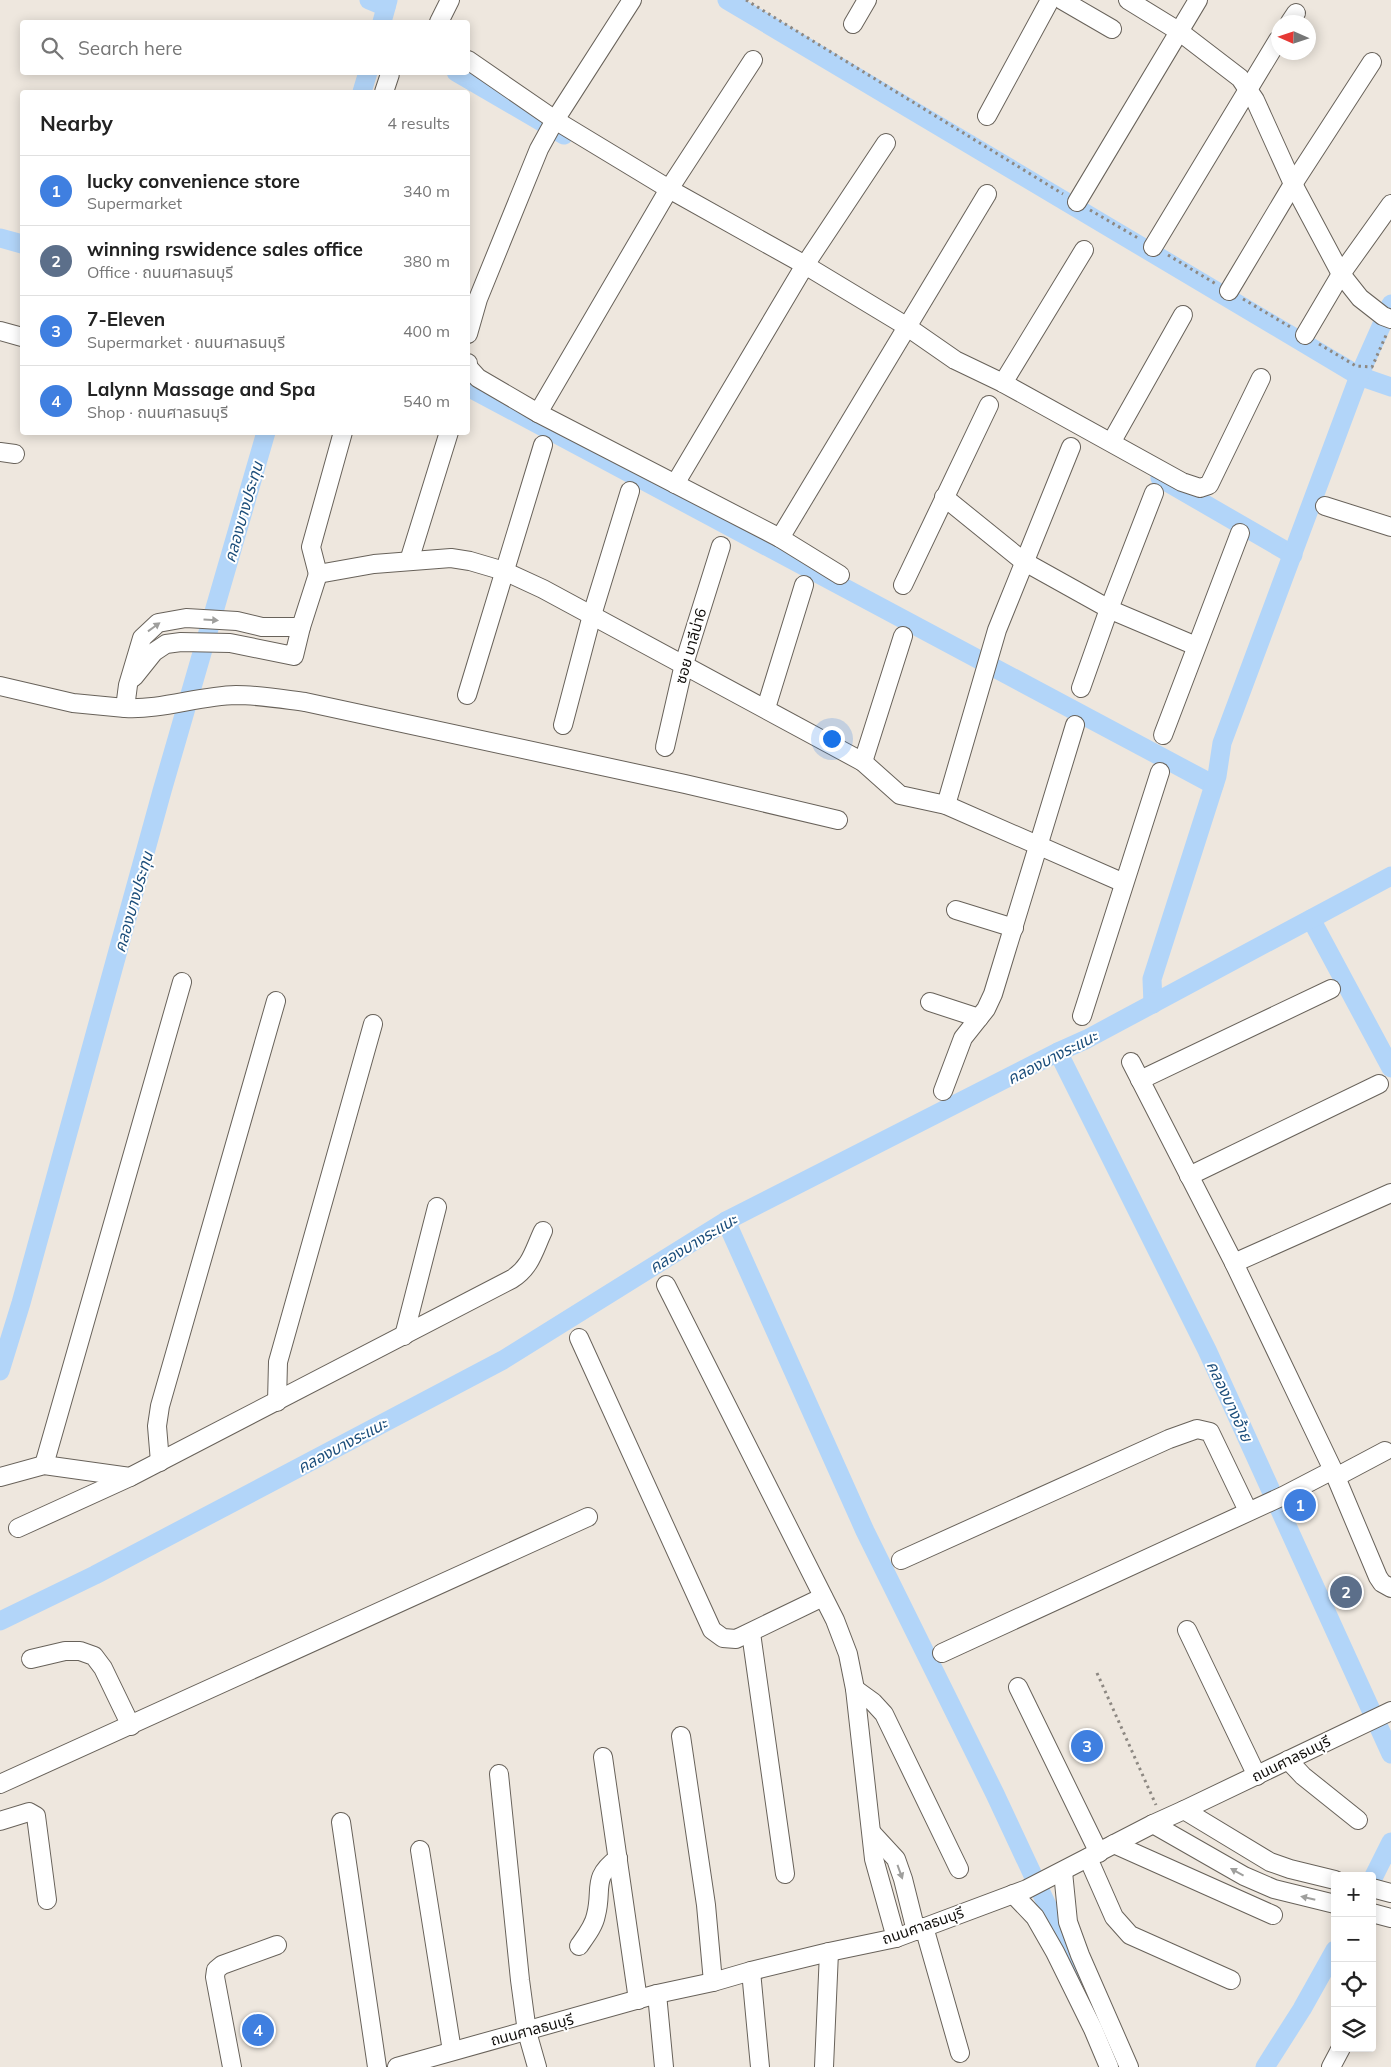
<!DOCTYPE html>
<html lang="en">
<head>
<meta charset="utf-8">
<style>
	body { margin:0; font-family:Mulish,"Noto Sans Thai",sans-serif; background:#f6f6f6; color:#222 }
	.controls { position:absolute; right:15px; bottom:15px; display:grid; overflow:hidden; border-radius:5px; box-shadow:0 2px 12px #0003 }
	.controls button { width:45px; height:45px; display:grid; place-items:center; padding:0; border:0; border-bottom:1px solid #e0e0e0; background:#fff; color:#222; font:25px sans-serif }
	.compass { position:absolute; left:1271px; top:15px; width:45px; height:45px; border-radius:50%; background:#fff; box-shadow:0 2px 12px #0003; rotate:273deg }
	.you { position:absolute; left:831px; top:738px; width:18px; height:18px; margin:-12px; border:4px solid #fff; border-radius:50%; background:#1a73e8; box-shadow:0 0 0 8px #1a73e833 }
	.badge { display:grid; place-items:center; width:32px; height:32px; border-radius:50%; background:#0b8043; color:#fff; font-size:16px; font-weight:700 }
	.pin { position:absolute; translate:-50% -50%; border:2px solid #fff; box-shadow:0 1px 5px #0006 }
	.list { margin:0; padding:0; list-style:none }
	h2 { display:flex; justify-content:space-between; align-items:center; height:65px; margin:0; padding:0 20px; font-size:21px }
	h2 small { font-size:16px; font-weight:400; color:#767676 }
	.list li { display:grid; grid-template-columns:32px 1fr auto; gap:15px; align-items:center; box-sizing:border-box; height:70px; padding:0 20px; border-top:1px solid #e0e0e0 }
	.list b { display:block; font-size:19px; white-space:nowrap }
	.list p { margin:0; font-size:16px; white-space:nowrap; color:#767676 }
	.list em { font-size:16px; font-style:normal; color:#767676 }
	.icon { flex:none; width:28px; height:28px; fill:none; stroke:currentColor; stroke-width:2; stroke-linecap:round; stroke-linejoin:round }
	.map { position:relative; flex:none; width:1391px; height:2067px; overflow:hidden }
	.search { position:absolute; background:#fff; box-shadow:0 2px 12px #0003; left:20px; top:20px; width:450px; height:55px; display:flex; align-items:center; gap:12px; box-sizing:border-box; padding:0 18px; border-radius:5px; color:#767676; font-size:19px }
	.panel { position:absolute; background:#fff; box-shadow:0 2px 12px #0003; left:20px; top:90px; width:450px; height:345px; border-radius:5px }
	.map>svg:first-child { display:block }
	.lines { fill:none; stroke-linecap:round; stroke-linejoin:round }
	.canal { stroke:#b2d5f9; stroke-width:19 }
	.minor-casing { stroke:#68625a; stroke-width:20 }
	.path { stroke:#8d8882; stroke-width:3; stroke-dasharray:2.5 4; stroke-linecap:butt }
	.minor { stroke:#fff; stroke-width:18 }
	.oneway { fill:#9f9f9d }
	.labels { text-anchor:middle; stroke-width:4; stroke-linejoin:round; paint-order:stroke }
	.street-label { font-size:15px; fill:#100e0b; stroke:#fff }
	.water-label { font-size:16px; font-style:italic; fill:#1c4e7b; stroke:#fff }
</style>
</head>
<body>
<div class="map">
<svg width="1391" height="2067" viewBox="0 0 1391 2067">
	<rect width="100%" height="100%" fill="#eee7de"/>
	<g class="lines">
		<g class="canal">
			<path d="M369 0 386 7"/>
			<path d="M727 0 1359 376 1391 387"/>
			<path d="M382 22 388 0"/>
			<path d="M456 72 564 135"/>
			<path d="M362 92 368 72"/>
			<path d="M0 238 22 244"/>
			<path d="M468 387 1214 785"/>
			<path d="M1160 478 1293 555"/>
			<path d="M1311 919 1391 1068"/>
			<path d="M1153 1004 1152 979 1217 776 1222 743 1359 376 1391 304"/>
			<path d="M1058 1052 1207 1350 1391 1754"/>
			<path d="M726 1221 865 1531 995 1794 1081 1978"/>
			<path d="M0 1371 21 1303 162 791 266 432"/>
			<path d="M0 1621 95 1575 503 1360 726 1221 1058 1052 1087 1039 1391 876"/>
			<path d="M1372 1880 1391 1842"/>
			<path d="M1265 2067 1302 2009 1335 1950"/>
		</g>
		<g class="minor-casing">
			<g id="minor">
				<path d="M1062 0 1112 29"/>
				<path d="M1128 0 1180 32 1240 78 1255 100 1293 184 1341 274 1360 298 1383 316 1391 319"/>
				<path d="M439 22 450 0"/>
				<path d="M1290 22 1296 13"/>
				<path d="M853 24 867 0"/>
				<path d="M468 60 555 120 669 189 805 265 906 326 955 360 1003 383 1182 482 1200 488 1209 485 1261 378"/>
				<path d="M384 92 390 74"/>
				<path d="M987 116 1050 0"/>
				<path d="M1077 202 1198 0"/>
				<path d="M1153 247 1278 40"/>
				<path d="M1229 291 1293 184 1372 62"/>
				<path d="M0 331 22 337"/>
				<path d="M468 334 478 299 539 149 555 120 632 0"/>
				<path d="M1305 335 1341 274 1391 204"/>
				<path d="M468 363V367L478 378 538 413 780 538 840 575"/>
				<path d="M1003 383 1084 250"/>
				<path d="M538 413 669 189 753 60"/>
				<path d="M1112 441 1183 315"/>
				<path d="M0 452 15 454"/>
				<path d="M675 484 805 265 886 143"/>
				<path d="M944 497 1023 561 1111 610 1196 646"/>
				<path d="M1325 506 1391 527"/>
				<path d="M780 538 987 194"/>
				<path d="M409 561 449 432"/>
				<path d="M318 574 374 564 451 558 470 561 504 571 543 589 863 762 900 795 946 805 1124 883"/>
				<path d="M318 574 311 547 343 432"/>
				<path d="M903 585 989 405"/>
				<path d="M134 677 154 652 166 644 181 642 230 643 294 656 301 627 318 574"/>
				<path d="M0 686 73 703 125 708 128 685 142 638 158 623 186 618 237 621 262 627H301"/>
				<path d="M1081 688 1109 609 1154 493"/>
				<path d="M467 695 543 445"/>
				<path d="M125 708C162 710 198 696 236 695 259 695 282 699 305 702L685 784 838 820"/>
				<path d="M766 708 804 585"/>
				<path d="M563 725 592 615 630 491"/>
				<path d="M1163 735 1240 533"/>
				<path d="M665 747 684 664 721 546"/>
				<path d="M863 762 903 636"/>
				<path d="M946 805 997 630 1071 447"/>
				<path d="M956 910 1014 928"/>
				<path d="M930 1002 979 1018"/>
				<path d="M1082 1016 1160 772"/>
				<path d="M1131 1062 1234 1263 1333 1470 1378 1577 1382 1583 1391 1588"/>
				<path d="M1140 1080 1331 989"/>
				<path d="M943 1091 963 1038 986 1009 993 994 1075 725"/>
				<path d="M1189 1176 1379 1084"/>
				<path d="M1234 1263 1391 1193"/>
				<path d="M666 1285 835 1620 848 1654 855 1689 874 1859 896 1938"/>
				<path d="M404 1336 437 1207"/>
				<path d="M579 1338 712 1630 723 1638 736 1639 823 1597"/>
				<path d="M277 1402 278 1362 373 1024"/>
				<path d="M160 1462 157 1426 160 1406 276 1001"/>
				<path d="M44 1465 182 982"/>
				<path d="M0 1477 44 1465 130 1477 512 1279C531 1267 534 1250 543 1231"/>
				<path d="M1336 1477 1385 1451"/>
				<path d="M18 1528 130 1477"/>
				<path d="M901 1560 1169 1439 1197 1429 1210 1432 1248 1511"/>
				<path d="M1187 1630 1257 1776"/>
				<path d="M751 1633 785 1874"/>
				<path d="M942 1653 1283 1496 1333 1470"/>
				<path d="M31 1659 65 1651H80L94 1656 103 1668 131 1726"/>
				<path d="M1018 1687 1099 1853"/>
				<path d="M855 1689 873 1702 884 1714 959 1869"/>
				<path d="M681 1736 706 1905 713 1982"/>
				<path d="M603 1757 638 2000"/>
				<path d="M1288 1760 1303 1776 1358 1820"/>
				<path d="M499 1774 520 1980 527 2032 537 2067"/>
				<path d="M0 1784 588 1517"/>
				<path d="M1184 1810 1270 1862 1290 1869 1335 1880"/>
				<path d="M0 1821 29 1812 36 1816 47 1900"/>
				<path d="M341 1822 377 2067"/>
				<path d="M1153 1824 1244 1876 1274 1889 1335 1904"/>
				<path d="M872 1833 896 1859 903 1879 916 1931"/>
				<path d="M1114 1844 1273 1915"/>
				<path d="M420 1850 452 2051"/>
				<path d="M1088 1858 1114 1917 1130 1935 1231 1980"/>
				<path d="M1063 1872 1068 1922 1080 1955 1129 2067"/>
				<path d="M1372 1888 1391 1893"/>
				<path d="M1013 1894 1035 1917 1055 1952 1093 2029 1109 2067"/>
				<path d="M1372 1913 1391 1918"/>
				<path d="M924 1927 960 2053"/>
				<path d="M579 1946C586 1936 594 1926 596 1915 603 1888 591 1878 618 1858"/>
				<path d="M751 1971 760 2067"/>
				<path d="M657 1994 664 2067"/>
				<path d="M232 2067 215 1977 216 1970 222 1965 277 1945"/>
				<path d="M397 2067 657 1994 713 1982 751 1971 829 1952 896 1938 1027 1889 1153 1824 1184 1810 1391 1711"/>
				<path d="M824 2067 829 1952"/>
				<path d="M1331 2067 1341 2048"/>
			</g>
		</g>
		<g class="path">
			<path d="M746 0 1063 194"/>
			<path d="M1090 210 1138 238"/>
			<path d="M1168 255 1216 284"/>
			<path d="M1243 299 1292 328"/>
			<path d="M1319 344 1356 366 1372 367 1387 333"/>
			<path d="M1097 1673 1156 1805"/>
		</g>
		<use href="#minor" class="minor"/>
	</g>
	<defs><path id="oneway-solid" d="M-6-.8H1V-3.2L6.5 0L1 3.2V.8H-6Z" transform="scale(1.25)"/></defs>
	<g class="oneway">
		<use href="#oneway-solid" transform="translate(211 620) rotate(4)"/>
		<use href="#oneway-solid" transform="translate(154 627) rotate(-36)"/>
		<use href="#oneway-solid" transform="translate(900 1872) rotate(70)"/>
		<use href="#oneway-solid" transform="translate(1237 1872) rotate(-151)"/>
		<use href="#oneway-solid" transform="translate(1308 1898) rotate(-167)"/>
	</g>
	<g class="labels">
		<g class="street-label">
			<text transform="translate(691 646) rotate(-74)" y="5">ซอย บาลีน่า6</text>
			<text transform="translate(1291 1759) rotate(-26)" y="5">ถนนศาลธนบุรี</text>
			<text transform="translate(923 1926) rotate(-19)" y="5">ถนนศาลธนบุรี</text>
			<text transform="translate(532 2030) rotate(-15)" y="5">ถนนศาลธนบุรี</text>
		</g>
		<g class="water-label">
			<text transform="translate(243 512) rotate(-74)" y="6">คลองบางประทุน</text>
			<text transform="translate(133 902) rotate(-74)" y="6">คลองบางประทุน</text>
			<text transform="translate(1052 1057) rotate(-27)" y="6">คลองบางระแนะ</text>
			<text transform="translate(693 1243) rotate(-31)" y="6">คลองบางระแนะ</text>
			<text transform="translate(1230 1401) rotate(65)" y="6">คลองบางอ้าย</text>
			<text transform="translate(342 1445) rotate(-28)" y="6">คลองบางระแนะ</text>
		</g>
	</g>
</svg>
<div class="controls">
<button>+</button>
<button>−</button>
<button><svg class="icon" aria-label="locate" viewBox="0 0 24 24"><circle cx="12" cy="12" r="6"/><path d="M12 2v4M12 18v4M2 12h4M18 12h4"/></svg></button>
<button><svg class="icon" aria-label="layers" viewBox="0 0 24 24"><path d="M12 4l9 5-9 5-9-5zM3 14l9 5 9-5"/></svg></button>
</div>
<svg class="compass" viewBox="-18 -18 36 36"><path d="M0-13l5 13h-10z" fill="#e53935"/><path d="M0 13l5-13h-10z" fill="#767676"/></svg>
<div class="you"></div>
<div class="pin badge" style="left:1300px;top:1505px;background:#3f7fe0">1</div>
<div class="pin badge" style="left:1346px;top:1592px;background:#5c6f8a">2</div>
<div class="pin badge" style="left:1087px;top:1746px;background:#3f7fe0">3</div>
<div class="pin badge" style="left:258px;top:2030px;background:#3f7fe0">4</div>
<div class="search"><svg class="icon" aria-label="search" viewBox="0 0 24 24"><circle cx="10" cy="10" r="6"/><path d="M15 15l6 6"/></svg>Search here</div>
<section class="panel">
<h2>Nearby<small>4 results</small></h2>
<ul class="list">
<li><span class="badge" style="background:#3f7fe0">1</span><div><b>lucky convenience store</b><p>Supermarket</p></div><em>340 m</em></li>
<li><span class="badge" style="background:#5c6f8a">2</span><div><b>winning rswidence sales office</b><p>Office · ถนนศาลธนบุรี</p></div><em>380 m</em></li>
<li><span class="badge" style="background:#3f7fe0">3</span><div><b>7-Eleven</b><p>Supermarket · ถนนศาลธนบุรี</p></div><em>400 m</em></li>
<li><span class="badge" style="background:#3f7fe0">4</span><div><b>Lalynn Massage and Spa</b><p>Shop · ถนนศาลธนบุรี</p></div><em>540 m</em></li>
</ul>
</section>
</div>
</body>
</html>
